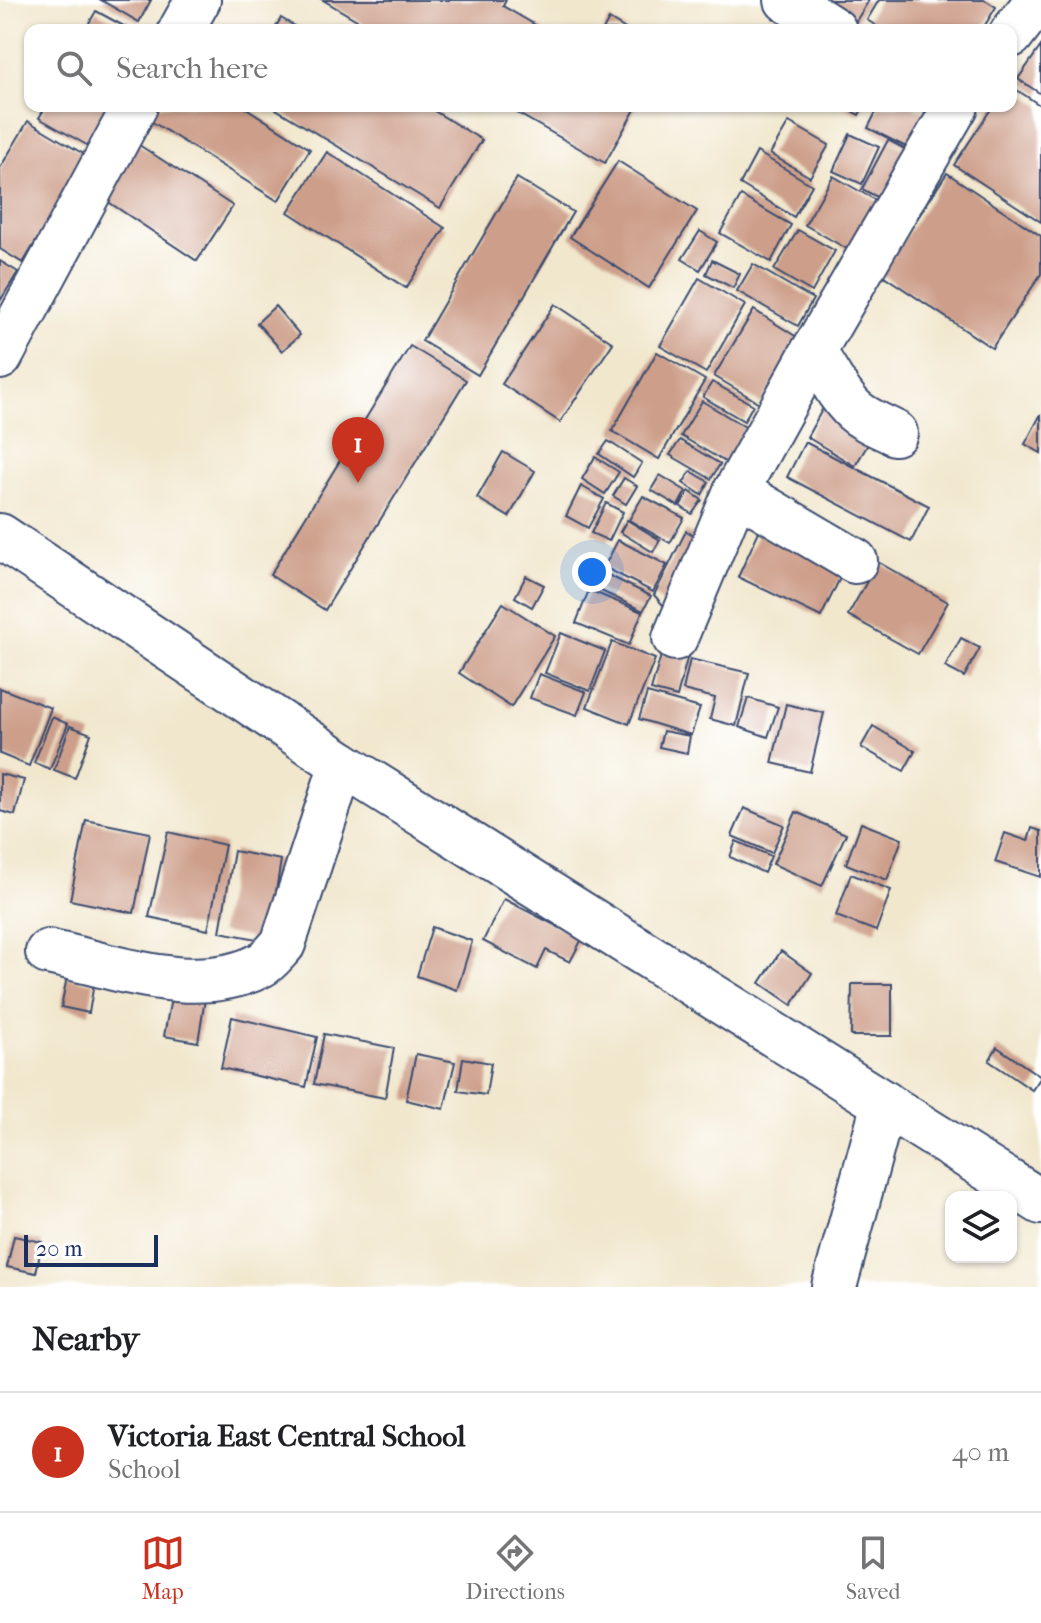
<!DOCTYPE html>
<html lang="en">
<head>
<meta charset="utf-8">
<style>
	body { margin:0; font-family:"IM FELL French Canon",serif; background:#f6f6f6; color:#202124 }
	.controls { position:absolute; right:24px; bottom:24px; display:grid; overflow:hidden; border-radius:16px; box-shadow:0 2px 6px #0004 }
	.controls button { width:72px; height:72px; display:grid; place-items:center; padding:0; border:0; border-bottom:2px solid #e0e0e0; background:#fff; color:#202124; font:40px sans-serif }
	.scale { position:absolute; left:24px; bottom:20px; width:134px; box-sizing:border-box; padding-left:8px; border:4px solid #1b2f5e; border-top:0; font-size:22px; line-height:28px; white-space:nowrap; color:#1b2f5e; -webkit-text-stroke:6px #fff; paint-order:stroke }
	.you { position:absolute; left:592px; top:572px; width:28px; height:28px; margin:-20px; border:6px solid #fff; border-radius:50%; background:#1a73e8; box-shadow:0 0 0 12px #1a73e833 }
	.badge { display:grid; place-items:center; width:52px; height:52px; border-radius:50%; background:#c8321e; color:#fff; font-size:26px; font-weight:700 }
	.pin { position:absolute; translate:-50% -66px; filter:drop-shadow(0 2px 4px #0008) }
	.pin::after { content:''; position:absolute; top:42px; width:28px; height:24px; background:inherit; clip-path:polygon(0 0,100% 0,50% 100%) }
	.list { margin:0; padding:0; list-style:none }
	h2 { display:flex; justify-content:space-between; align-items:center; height:104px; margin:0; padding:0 32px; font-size:34px }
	h2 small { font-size:26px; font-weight:400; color:#757577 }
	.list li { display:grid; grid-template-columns:52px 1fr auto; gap:24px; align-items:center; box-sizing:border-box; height:120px; padding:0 32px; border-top:2px solid #e0e0e0 }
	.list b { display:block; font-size:30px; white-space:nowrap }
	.list p { margin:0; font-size:26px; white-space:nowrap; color:#757577 }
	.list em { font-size:26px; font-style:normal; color:#757577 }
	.icon { flex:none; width:44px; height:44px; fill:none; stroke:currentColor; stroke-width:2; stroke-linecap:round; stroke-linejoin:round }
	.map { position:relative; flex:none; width:1041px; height:1287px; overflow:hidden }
	.search { position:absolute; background:#fff; box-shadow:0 2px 6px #0004; left:24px; right:24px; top:24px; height:88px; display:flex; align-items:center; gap:20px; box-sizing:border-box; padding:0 28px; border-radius:16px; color:#757577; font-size:30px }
	.sheet { height:224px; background:#fff }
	nav { display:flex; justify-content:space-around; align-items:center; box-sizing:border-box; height:112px; border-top:2px solid #e0e0e0; background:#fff; font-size:22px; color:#757577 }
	nav a { display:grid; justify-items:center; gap:4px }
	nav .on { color:#c8321e }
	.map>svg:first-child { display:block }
	.building { fill:#cd9f8a }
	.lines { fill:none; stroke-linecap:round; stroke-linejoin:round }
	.minor-casing { stroke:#3b4b6f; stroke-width:48 }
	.minor { stroke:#fff; stroke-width:44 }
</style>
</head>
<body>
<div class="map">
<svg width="1041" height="1287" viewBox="0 0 1041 1287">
	<rect width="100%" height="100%" fill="#fff"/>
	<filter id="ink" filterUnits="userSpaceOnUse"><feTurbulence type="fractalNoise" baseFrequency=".0125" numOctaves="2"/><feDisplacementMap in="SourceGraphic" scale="16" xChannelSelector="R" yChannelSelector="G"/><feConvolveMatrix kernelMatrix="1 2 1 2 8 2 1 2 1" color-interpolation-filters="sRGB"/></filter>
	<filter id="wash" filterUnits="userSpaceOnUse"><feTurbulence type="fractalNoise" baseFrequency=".006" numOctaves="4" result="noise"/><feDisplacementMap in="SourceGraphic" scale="32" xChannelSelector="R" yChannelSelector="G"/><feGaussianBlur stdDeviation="1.8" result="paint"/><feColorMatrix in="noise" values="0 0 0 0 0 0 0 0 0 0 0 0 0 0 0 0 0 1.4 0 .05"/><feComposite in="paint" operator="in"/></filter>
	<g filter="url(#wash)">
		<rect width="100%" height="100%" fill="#f1e7cd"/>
		<g id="blocks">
			<g class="building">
				<path d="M101 0H151L139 22Z"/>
				<path d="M323 0H506L503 6 544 30H374Z"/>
				<path d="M824 0H869L856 21Z"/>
				<path d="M879 0H985L996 7 982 30H883L867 20Z"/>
				<path d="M96 11 131 30H85Z"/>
				<path d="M281 18 301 30H274Z"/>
				<path d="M609 19 627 30H603Z"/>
				<path d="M1041 46V94L1018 79Z"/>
				<path d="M1011 86 1041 106V222L954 165 993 106H1011Z"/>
				<path d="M46 106H124L99 152 39 118Z"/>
				<path d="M138 106H243L310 149 278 201 135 111Z"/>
				<path d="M271 106H426L482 140 440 208Z"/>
				<path d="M505 106H637L605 163Z"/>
				<path d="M842 106H864L859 115Z"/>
				<path d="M879 106H912L935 117 918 153 868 128Z"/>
				<path d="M28 121 87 156 23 263 0 249V168Z"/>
				<path d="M789 122 829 145 810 177 770 154Z"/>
				<path d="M850 134 879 147 862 184 833 171Z"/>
				<path d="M888 140 918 156 879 198 862 189Z"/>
				<path d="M133 141 233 206 197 261 98 195Z"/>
				<path d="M327 152 445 228 406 288 288 212Z"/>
				<path d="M757 152 812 185 794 217 740 184Z"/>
				<path d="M618 161 697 211 649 288 570 237Z"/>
				<path d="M947 173 1041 236V274L992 348 881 274Z"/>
				<path d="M833 176 884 205 856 254 805 225Z"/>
				<path d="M517 178 573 212 478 375 422 341Z"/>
				<path d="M741 196 791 225 771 262 720 233Z"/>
				<path d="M798 230 835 251 812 292 774 270Z"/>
				<path d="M700 231 717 242 700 270 682 259Z"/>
				<path d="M712 260 740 274 733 288 706 274Z"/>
				<path d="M0 261 18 272 0 301Z"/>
				<path d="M753 264 813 299 798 326 737 291Z"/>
				<path d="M699 278 745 305 706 373 660 346Z"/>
				<path d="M555 304 613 343 560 422 502 384Z"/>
				<path d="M275 306 300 335 282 351 257 323Z"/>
				<path d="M754 310 800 339 761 404 714 376Z"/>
				<path d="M410 346 466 380 325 610 270 575Z"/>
				<path d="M657 352 705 380 659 459 612 431Z"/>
				<path d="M712 382 753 405 744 421 703 397Z"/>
				<path d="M702 401 747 428 727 463 681 436Z"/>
				<path d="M823 408 873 436 855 466 807 437Z"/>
				<path d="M1041 414V453L1025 444Z"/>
				<path d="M680 440 720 464 711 479 670 455Z"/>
				<path d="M608 441 642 463 633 477 599 454Z"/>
				<path d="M805 442 929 506 911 542 787 477Z"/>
				<path d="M503 452 535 471 509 517 477 498Z"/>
				<path d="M595 457 619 472 605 494 582 479Z"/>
				<path d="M691 471 709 482 702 495 683 483Z"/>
				<path d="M660 475 686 491 678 506 651 490Z"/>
				<path d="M624 478 637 486 626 504 613 496Z"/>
				<path d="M581 486 604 499 588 528 566 516Z"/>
				<path d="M689 491 702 500 692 514 680 506Z"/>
				<path d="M643 496 684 518 670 543 629 520Z"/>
				<path d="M606 503 623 512 609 541 591 533Z"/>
				<path d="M627 520 660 540 653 552 620 532Z"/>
				<path d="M760 529 844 570 821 617 738 577Z"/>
				<path d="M686 531 708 542 672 615 654 595Z"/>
				<path d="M618 540 667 565 653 592 604 567Z"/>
				<path d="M878 562 948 602 918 654 848 615Z"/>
				<path d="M606 574 651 596 643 611 599 590Z"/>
				<path d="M526 576 544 585 532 607 515 597Z"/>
				<path d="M589 590 642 612 629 645 576 623Z"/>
				<path d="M503 603 555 636 511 707 459 673Z"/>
				<path d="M561 633 605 651 590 691 545 673Z"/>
				<path d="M961 638 980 648 964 677 945 667Z"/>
				<path d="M612 642 655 659 629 724 587 707Z"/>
				<path d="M662 652 687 659 677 697 651 690Z"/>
				<path d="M690 659 749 673 736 726 710 719 715 698 683 690Z"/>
				<path d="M539 674 586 692 577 715 530 698Z"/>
				<path d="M0 688 51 708 29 766 0 754Z"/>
				<path d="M647 693 700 708 691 735 639 719Z"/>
				<path d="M748 698 778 707 768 737 739 727Z"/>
				<path d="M786 704 824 713 810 772 772 763Z"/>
				<path d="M52 717 68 724 50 769 34 763Z"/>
				<path d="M70 726 91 734 75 778 54 770Z"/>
				<path d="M873 726 915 751 904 771 861 747Z"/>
				<path d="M663 731 690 736 687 753 659 747Z"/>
				<path d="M0 774 24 780 15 815 0 811Z"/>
				<path d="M744 808 784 825 772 853 732 836Z"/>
				<path d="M796 812 846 834 822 886 773 864Z"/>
				<path d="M86 820 150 833 134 913 70 900Z"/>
				<path d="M861 823 902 839 887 880 846 864Z"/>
				<path d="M1032 828 1041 831V877L995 862 1005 833 1028 841Z"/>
				<path d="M168 832 225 845 208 930 149 917Z"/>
				<path d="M736 841 771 856 764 873 730 857Z"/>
				<path d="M234 851 281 860 268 941 220 932Z"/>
				<path d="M851 874 891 890 876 931 836 916Z"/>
				<path d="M504 899 582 939 570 962 546 950 537 969 483 941Z"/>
				<path d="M432 927 472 941 457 990 417 976Z"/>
				<path d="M781 951 812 973 792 1005 760 983Z"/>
				<path d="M67 977 94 983 89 1013 61 1007Z"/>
				<path d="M852 984H892V1036H851Z"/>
				<path d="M172 993 205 999 198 1042 164 1036Z"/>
				<path d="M232 1017 317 1037 306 1087 221 1068Z"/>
				<path d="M324 1034 394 1048 385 1098 314 1084Z"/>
				<path d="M997 1047 1041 1077 1032 1090 989 1061Z"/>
				<path d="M416 1054 455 1062 444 1109 406 1100Z"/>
				<path d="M463 1058 491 1063 486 1095 458 1091Z"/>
				<path d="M14 1236 42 1242 36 1273 7 1267Z"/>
			</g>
		</g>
	</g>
	<g filter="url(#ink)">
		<use href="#blocks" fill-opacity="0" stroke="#3b4b6f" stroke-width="2"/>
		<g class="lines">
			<g class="minor-casing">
				<g id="minor">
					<path d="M787 0 834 30"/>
					<path d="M181 30 198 0"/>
					<path d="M1011 35 1038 0"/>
					<path d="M813 352C828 371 837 395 855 411 866 421 882 426 895 433"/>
					<path d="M0 357 135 106"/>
					<path d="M736 491 855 561"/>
					<path d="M0 536 342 764 1041 1202"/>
					<path d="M675 638 736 491 813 352 956 106"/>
					<path d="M48 952C114 966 197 999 261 965 269 961 276 951 283 944L342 764"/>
					<path d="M834 1287 884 1103"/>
				</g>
			</g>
			<use href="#minor" class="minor"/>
		</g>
	</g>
</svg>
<div class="controls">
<button><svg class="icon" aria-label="layers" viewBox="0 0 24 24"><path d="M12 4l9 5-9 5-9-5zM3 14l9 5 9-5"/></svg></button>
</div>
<div class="scale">20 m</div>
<div class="you"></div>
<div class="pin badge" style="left:358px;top:483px">1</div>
<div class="search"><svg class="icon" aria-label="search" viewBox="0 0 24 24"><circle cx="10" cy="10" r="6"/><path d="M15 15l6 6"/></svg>Search here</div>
</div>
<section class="sheet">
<h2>Nearby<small></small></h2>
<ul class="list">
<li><span class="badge">1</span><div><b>Victoria East Central School</b><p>School</p></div><em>40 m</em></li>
</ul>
</section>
<nav>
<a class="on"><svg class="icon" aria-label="map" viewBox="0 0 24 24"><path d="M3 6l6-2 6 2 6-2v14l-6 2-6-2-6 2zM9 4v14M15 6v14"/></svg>Map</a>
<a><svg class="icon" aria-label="directions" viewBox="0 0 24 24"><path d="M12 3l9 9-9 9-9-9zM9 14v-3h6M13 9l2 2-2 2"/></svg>Directions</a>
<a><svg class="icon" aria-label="saved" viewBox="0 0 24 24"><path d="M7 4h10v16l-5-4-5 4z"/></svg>Saved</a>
</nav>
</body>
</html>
